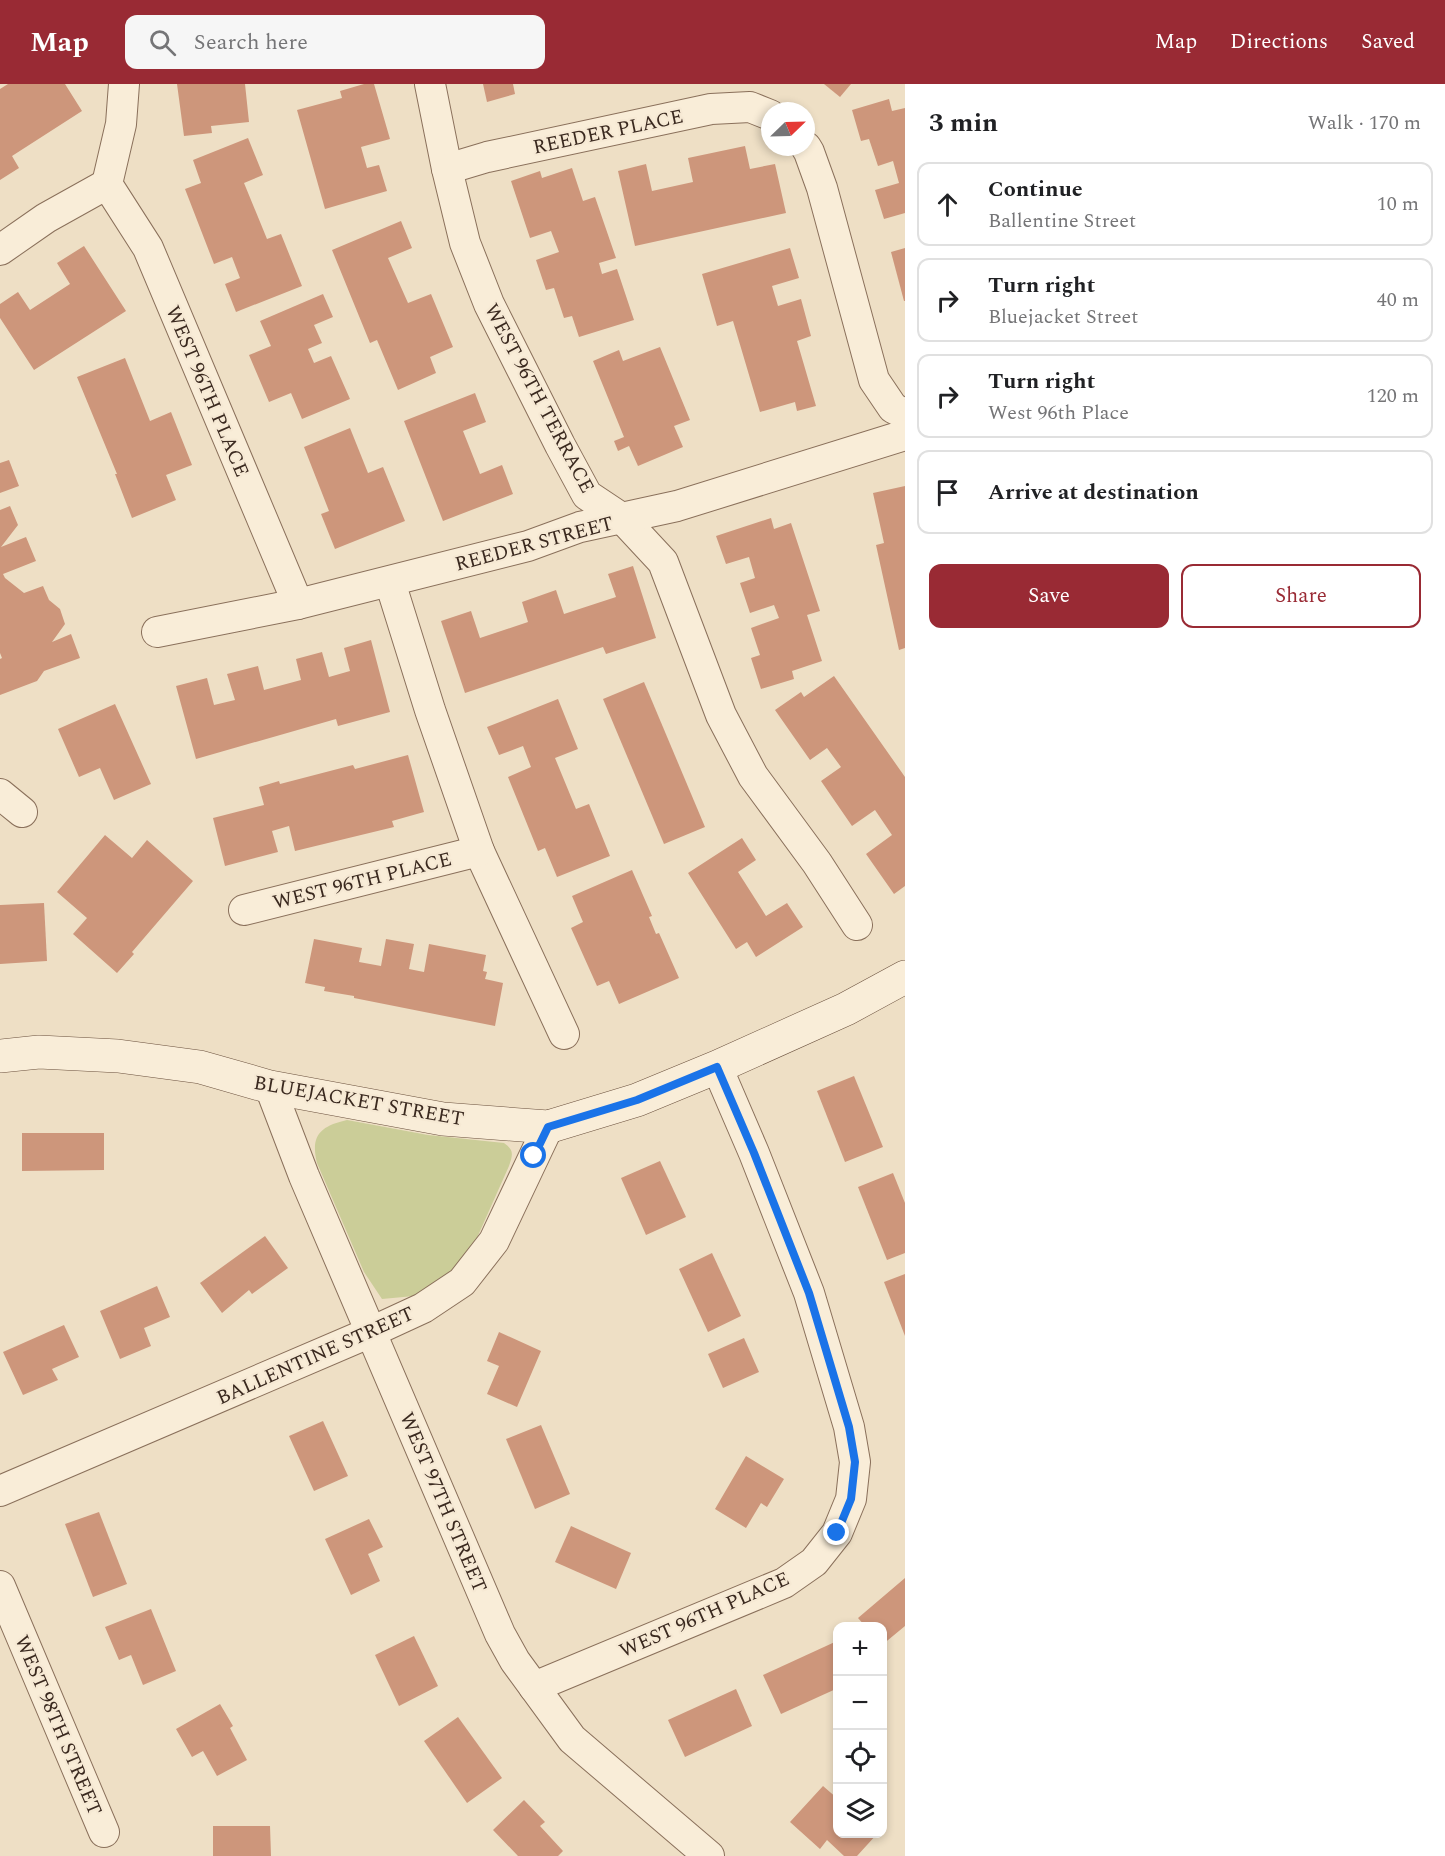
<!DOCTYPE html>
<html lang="en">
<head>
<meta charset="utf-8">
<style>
	body { margin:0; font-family:Spectral,serif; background:#f6f6f6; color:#202124 }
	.controls { position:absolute; right:18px; bottom:18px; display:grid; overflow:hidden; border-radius:12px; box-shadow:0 3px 9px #0003 }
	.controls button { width:54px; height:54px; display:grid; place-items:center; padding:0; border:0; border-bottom:2px solid #e0e0e0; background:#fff; color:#202124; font:30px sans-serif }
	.compass { position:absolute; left:761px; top:18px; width:54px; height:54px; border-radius:50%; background:#fff; box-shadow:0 3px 9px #0003; rotate:67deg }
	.stop { position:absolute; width:18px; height:18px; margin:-14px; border:4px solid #1a73e8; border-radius:50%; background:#fff }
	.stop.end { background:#1a73e8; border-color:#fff; box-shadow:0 2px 6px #0008 }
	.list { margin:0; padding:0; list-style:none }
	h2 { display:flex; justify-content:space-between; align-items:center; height:78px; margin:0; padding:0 24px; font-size:26px }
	h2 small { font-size:20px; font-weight:400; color:#757577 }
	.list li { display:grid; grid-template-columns:39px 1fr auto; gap:18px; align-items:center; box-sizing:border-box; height:84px; margin:0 12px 12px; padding:0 12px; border:2px solid #e0e0e0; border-radius:12px }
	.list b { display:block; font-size:22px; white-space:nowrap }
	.list p { margin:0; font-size:20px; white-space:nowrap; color:#757577 }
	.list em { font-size:20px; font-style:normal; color:#757577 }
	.actions { display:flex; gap:12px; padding:18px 24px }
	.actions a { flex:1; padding:14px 0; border:2px solid #992a34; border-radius:12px; text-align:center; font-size:21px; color:#992a34 }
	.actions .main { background:#992a34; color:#fff }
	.icon { flex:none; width:33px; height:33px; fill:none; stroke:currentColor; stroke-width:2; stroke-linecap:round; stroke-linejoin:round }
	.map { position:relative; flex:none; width:905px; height:1772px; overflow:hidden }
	header { display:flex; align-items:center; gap:36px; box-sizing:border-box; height:84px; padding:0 30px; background:#992a34; color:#fff }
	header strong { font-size:28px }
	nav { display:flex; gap:33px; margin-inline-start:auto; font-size:21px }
	.search { width:420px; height:54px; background:#f6f6f6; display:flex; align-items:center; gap:15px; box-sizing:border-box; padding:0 21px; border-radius:12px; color:#757577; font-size:22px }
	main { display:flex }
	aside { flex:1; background:#fff }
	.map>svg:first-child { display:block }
	.green { fill:#cbcd98 }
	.building { fill:#cd967b }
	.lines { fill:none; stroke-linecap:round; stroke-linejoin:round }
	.street-casing { stroke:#8a705b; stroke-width:32 }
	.secondary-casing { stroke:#6b513e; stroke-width:34 }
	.street { stroke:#f9edd8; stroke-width:30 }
	.secondary { stroke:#f9edd8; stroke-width:33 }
	.route { stroke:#1a73e8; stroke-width:8 }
	.labels { text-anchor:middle; stroke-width:4.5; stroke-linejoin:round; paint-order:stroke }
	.street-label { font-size:20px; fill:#3a291f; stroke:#f6e9d4 }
</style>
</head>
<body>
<header>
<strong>Map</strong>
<div class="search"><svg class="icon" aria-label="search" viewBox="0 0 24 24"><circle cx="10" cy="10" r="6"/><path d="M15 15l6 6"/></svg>Search here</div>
<nav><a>Map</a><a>Directions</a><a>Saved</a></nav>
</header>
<main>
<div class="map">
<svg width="905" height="1772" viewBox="0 0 905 1772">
	<rect width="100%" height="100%" fill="#eedfc5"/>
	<path class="green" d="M347 1036 428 1051 504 1059C514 1066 513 1070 509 1082L472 1165 462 1179 414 1212 382 1215 364 1188 317 1079C310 1051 321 1042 347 1036Z"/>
	<g class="building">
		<path d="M8 0H65L82 27 12 72 19 84 0 96V5Z"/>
		<path d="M177 0H245L249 38 211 42 212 49 184 52Z"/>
		<path d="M364 0H374L390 55 361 63 367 84 379 81 387 107 325 125 297 26 342 14 340 7Z"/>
		<path d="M483 0H513L515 10 487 18Z"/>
		<path d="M824 0H851L840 13Z"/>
		<path d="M889 15 892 27 905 24V129L884 135 875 106 899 99 893 77 878 82 869 55 861 57 852 26Z"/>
		<path d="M248 54 263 91 244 99 267 155 281 150 302 202 236 228 225 200 240 194 232 173 214 180 185 105 201 99 193 76Z"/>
		<path d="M745 62 750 85 775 80 786 129 635 162 618 87 646 80 652 107 693 98 688 74Z"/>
		<path d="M572 84 583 117 595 113 616 174 599 179 602 190 617 185 634 236 579 253 572 232 564 234 554 204 546 206 536 176 559 168 551 147 530 154 511 97 540 87 542 94Z"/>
		<path d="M401 137 412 164 388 174 408 219 431 210 453 263 430 273 436 289 398 306 377 256 370 259 332 166Z"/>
		<path d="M84 162 126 227 34 286 0 234V220L18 208 30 226 70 200 57 179Z"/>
		<path d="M790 164 799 194 772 202 778 222 801 215 811 252 797 257 816 322 797 327 795 318 760 328 733 237 717 242 702 190Z"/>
		<path d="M905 164V217H904L891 168Z"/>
		<path d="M323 210 333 233 314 241 322 259 308 265 314 279 331 272 350 315 302 335 291 309 269 318 249 271 271 262 260 237Z"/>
		<path d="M660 263 690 336 674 342 683 363 638 382 629 362 618 367 614 357 624 353 593 277 619 266 623 277Z"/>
		<path d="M125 274 150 337 171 328 192 381 166 391 176 416 132 434 115 390H117L77 293Z"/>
		<path d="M475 309 486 338 463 347 480 390 502 381 513 410 443 437 404 337Z"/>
		<path d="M350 344 368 389 383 383 405 437 335 465 321 430 329 427 304 363Z"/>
		<path d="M9 376 19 402 0 409V379Z"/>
		<path d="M905 402V564L899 566 876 461 884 459 873 409Z"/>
		<path d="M10 422 18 441 1 463 26 453 36 477 3 490 5 494 24 509 43 502 49 516 60 525 65 540 52 558 71 550 80 574 44 587 37 597 0 611V575L2 574 0 569V426Z"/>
		<path d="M771 434 774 445 791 439 820 527 807 531 822 577 792 587 794 595 761 605 751 574 760 571 751 544 779 534 774 521 750 529 740 499 755 494 749 473 726 480 716 452Z"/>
		<path d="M633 482 656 554 606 570 603 563 465 609 441 537 471 527 480 554 528 538 522 518 556 506 564 530 616 513 608 490Z"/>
		<path d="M371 556 390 628 338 642 336 635 196 675 176 602 207 594 214 621 235 616 227 590 258 582 264 606 301 596 296 575 322 568 329 593 350 587 344 564Z"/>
		<path d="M834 592 905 693V802L894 810 866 770 892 751 875 726 852 742 821 697 841 683 827 664 810 676 775 626 801 608 804 613Z"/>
		<path d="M644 598 705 743 664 760 603 615Z"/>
		<path d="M558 615 578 665 555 674 576 725 589 720 610 772 557 793 545 764 538 767 508 693 531 683 523 662 499 671 487 643Z"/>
		<path d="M115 620 151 700 114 716 100 684 79 693 58 645Z"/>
		<path d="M408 671 424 728 392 737 394 743 295 767 289 742 272 747 278 768 225 782 213 734 264 721 259 703 279 697 280 700 353 681 355 685Z"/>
		<path d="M105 751 132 774 147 756 193 797 132 868 134 870 117 889 73 850 87 834 57 808Z"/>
		<path d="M742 754 756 776 738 788 766 832 787 819 803 843 756 873 747 858 736 865 688 789Z"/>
		<path d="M632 786 652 832 649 833 656 850 659 849 679 894 619 920 609 897 597 902 571 844 583 838 572 812Z"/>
		<path d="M44 819 47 877 0 880V821Z"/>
		<path d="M314 855 362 864 359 878 381 882 386 855 414 860 409 885 424 888 429 860 486 871 483 887 487 888 485 895 503 899 495 942 354 914V912L324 907 325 903 305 899Z"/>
		<path d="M854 992 883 1063 845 1078 817 1007Z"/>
		<path d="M22 1049H104V1086L22 1087Z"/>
		<path d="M660 1077 686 1133 646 1151 621 1094Z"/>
		<path d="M893 1089 905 1119V1169L887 1176 858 1103Z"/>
		<path d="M265 1152 288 1184 252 1210 249 1206 222 1229 200 1199Z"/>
		<path d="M712 1169 741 1232 708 1248 679 1185Z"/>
		<path d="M905 1190V1252L884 1198Z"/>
		<path d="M157 1202 170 1233 144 1244 151 1262 120 1275 100 1227Z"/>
		<path d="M64 1241 79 1273 52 1285 58 1296 23 1311 3 1268Z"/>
		<path d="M499 1248 541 1267 517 1323 487 1310 499 1282 487 1277Z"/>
		<path d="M744 1254 759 1288 723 1304 708 1270Z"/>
		<path d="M323 1337 348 1392 314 1407 289 1352Z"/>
		<path d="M541 1341 570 1410 535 1425 506 1355Z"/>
		<path d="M746 1372 784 1395 767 1423 761 1419 746 1444 715 1425Z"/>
		<path d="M99 1428 127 1500 93 1513 65 1440Z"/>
		<path d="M369 1435 383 1463 368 1470 380 1497 351 1511 325 1455Z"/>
		<path d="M571 1442 631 1469 616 1505 555 1478Z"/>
		<path d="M905 1494V1542L882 1561V1542H865L858 1534Z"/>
		<path d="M151 1525 176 1587 143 1601 131 1571 119 1576 105 1543Z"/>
		<path d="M414 1552 438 1602 399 1622 375 1571Z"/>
		<path d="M837 1557 838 1604 781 1630 763 1591Z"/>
		<path d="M736 1605 752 1642 685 1673 668 1636Z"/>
		<path d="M220 1620 233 1642 230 1644 247 1676 217 1692 203 1667 192 1673 176 1645Z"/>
		<path d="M458 1633 502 1694 467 1719 424 1657Z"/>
		<path d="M823 1702 838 1715V1750H877L857 1772H844L827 1756 820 1765 790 1738Z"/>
		<path d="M524 1716 545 1738 540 1742 563 1767 558 1772H518L493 1746Z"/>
		<path d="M213 1742H270L271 1772H213Z"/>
	</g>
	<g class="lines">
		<g class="street-casing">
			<g id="street">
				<path d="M430 0 447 85 465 159 489 220 560 361 587 411 623 435 663 478 721 631 753 692 817 779 857 841"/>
				<path d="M806 63 809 68 822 104 874 296 893 324 905 330"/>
				<path d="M447 85 487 73 711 25 750 23 770 31"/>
				<path d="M107 100 148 164 298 520"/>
				<path d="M107 100 121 40 124 0"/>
				<path d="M0 166 46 134 107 100"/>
				<path d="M390 498 430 626 479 767 564 950"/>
				<path d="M157 548 298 520 528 462 580 443 677 422 905 351"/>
				<path d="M0 710 22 728"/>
				<path d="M244 826 479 767"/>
				<path d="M270 1003 304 1092 500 1550 515 1577 572 1655 709 1772"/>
				<path d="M0 1407 371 1248 423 1224 462 1198 494 1157 548 1043"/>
				<path d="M0 1502 104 1748"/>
				<path d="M534 1603 784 1499 814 1478 837 1449 851 1415 855 1378 849 1343 809 1209 754 1069 717 983"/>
			</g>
		</g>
		<g class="secondary-casing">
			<path id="secondary" d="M0 972 39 968 118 972 200 983 270 1003 443 1035 548 1043 637 1016 717 983 846 925 905 893"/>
		</g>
		<use href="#street" class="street"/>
		<use href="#secondary" class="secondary"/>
	</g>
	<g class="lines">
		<path class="route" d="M534 1072 548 1043 637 1016 717 983 754 1069 809 1209 849 1343 855 1378 851 1415 837 1449"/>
	</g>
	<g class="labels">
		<g class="street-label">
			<text transform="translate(608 47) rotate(-12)" y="7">REEDER PLACE</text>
			<text transform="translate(208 307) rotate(67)" y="7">WEST 96TH PLACE</text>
			<text transform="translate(540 314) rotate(62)" y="7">WEST 96TH TERRACE</text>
			<text transform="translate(534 459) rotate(-15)" y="7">REEDER STREET</text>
			<text transform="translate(362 796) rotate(-14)" y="7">WEST 96TH PLACE</text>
			<text transform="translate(359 1016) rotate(10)" y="7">BLUEJACKET STREET</text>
			<text transform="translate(315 1271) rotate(-24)" y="7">BALLENTINE STREET</text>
			<text transform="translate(444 1418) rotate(67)" y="7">WEST 97TH STREET</text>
			<text transform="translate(704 1530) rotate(-24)" y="7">WEST 96TH PLACE</text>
			<text transform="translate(59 1641) rotate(67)" y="7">WEST 98TH STREET</text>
		</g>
	</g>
</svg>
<div class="controls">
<button>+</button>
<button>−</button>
<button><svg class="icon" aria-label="locate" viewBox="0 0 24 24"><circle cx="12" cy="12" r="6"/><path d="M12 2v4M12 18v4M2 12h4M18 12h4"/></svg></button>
<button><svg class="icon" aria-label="layers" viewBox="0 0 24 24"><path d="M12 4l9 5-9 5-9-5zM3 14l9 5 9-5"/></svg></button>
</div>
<svg class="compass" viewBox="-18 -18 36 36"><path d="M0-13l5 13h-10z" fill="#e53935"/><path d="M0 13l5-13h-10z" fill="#757577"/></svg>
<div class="stop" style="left:534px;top:1072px"></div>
<div class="stop end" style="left:837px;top:1449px"></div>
</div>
<aside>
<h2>3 min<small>Walk · 170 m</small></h2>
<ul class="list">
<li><svg class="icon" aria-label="ahead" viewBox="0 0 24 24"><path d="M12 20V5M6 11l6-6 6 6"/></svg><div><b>Continue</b><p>Ballentine Street</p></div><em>10 m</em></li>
<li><svg class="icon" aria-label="right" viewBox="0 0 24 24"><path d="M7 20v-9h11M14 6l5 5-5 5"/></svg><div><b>Turn right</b><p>Bluejacket Street</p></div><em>40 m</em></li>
<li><svg class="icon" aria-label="right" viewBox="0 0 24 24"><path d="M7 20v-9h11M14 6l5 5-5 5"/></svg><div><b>Turn right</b><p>West 96th Place</p></div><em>120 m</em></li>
<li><svg class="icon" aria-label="arrive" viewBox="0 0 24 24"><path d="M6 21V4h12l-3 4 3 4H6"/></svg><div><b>Arrive at destination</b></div></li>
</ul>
<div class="actions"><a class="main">Save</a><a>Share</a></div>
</aside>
</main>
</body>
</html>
